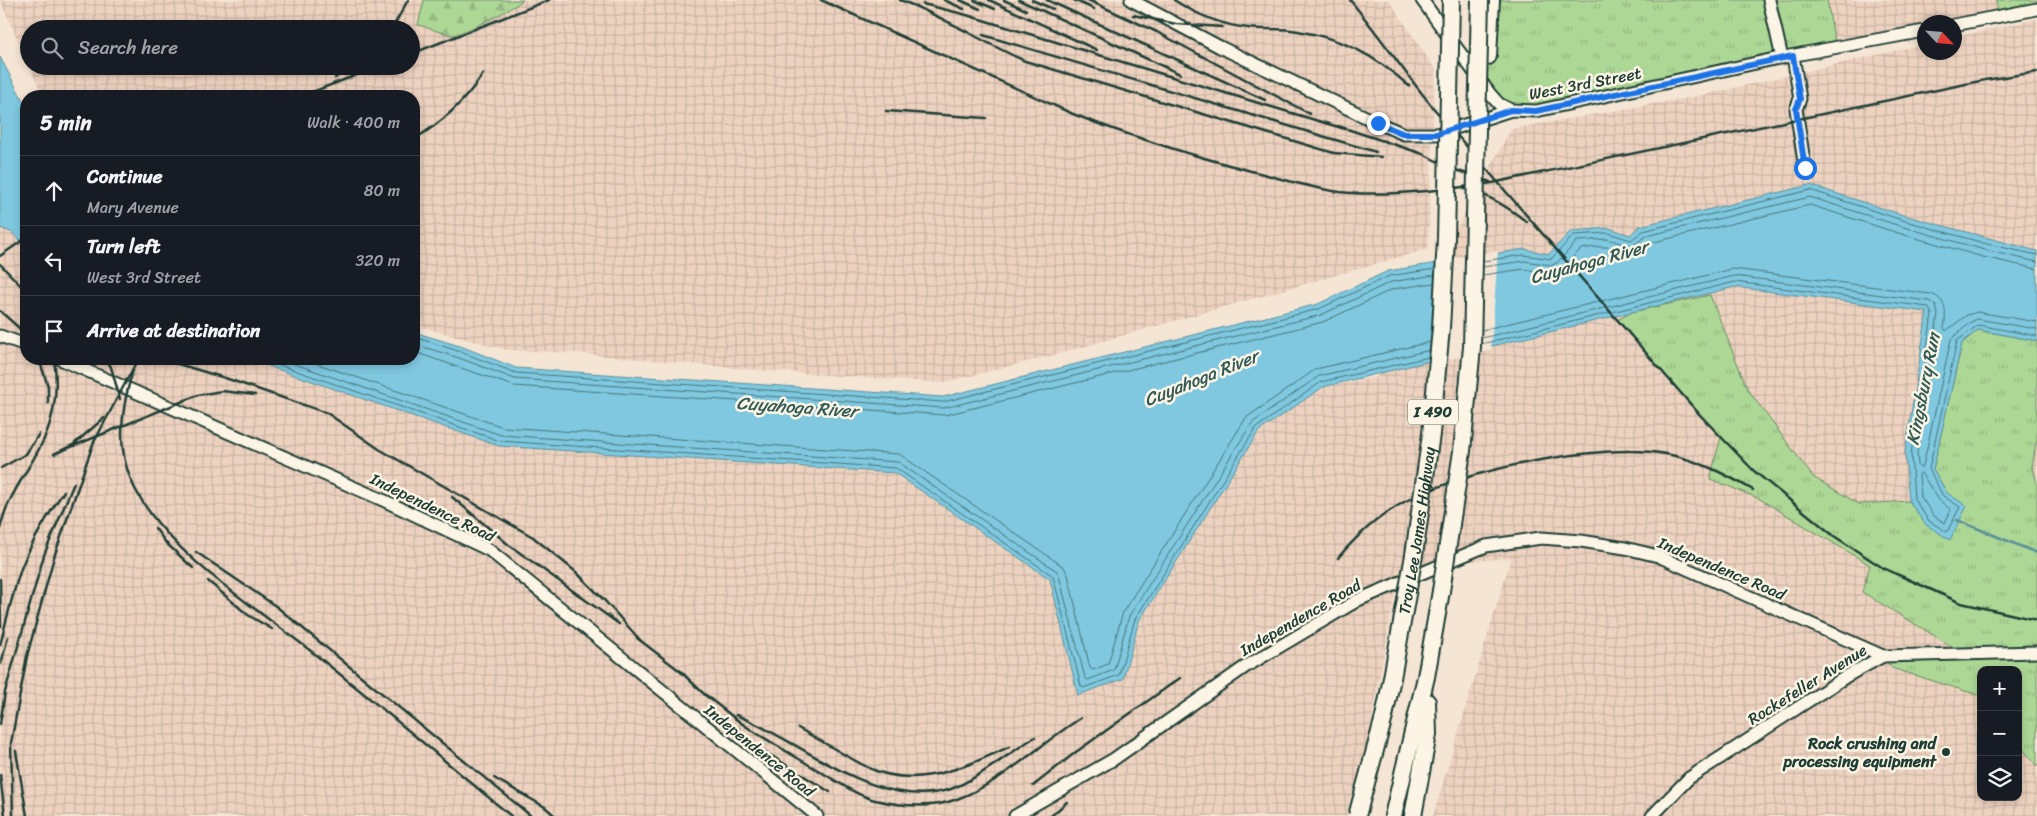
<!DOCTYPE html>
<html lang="en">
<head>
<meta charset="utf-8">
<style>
	body { margin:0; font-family:Sriracha,sans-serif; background:#242831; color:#f1f3f6 }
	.controls { position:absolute; right:15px; bottom:15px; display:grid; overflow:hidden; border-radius:10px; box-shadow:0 2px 8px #0003 }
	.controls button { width:45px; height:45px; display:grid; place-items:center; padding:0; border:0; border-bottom:1px solid #363941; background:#171b24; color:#f1f3f6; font:25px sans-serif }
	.compass { position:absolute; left:1917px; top:15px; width:45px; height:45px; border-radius:50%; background:#171b24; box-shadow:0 2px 8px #0003; rotate:116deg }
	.stop { position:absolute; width:15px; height:15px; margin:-11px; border:4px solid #1a73e8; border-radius:50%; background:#fff }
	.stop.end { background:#1a73e8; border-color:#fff; box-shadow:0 1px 5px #0008 }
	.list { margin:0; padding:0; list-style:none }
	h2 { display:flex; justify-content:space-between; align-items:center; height:65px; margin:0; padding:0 20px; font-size:21px }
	h2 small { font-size:16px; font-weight:400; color:#9ea1a6 }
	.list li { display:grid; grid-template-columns:32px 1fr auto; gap:15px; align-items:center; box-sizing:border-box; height:70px; padding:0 20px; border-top:1px solid #363941 }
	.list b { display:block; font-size:19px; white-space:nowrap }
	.list p { margin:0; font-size:16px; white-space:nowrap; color:#9ea1a6 }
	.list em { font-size:16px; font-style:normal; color:#9ea1a6 }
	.icon { flex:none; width:28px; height:28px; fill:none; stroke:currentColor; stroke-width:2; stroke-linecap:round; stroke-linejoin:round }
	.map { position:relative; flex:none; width:2037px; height:816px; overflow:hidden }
	.search { position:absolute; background:#171b24; box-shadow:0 2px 8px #0003; left:20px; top:20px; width:400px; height:55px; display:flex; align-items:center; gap:12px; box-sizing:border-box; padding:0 18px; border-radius:28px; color:#9ea1a6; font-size:19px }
	.panel { position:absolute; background:#171b24; box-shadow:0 2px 8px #0003; left:20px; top:90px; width:400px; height:275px; border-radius:20px }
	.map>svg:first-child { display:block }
	.industrial { fill:url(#industrial-grid); fill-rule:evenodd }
	.grass { fill:url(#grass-tufts); stroke:#668a64 }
	.forest { fill:url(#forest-firs); stroke:#668a64 }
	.water { fill:#7fc8e0; stroke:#59909b }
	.pier { fill:#f5e5d4 }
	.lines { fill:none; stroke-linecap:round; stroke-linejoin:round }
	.shore { stroke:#457579; stroke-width:1 }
	.stream { stroke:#59909b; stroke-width:2.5 }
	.minor-casing { stroke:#1f3d34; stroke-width:15 }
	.highway-casing { stroke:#1f3d34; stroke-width:20 }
	.minor { stroke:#fcf5e5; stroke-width:11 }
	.highway { stroke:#fcf5e5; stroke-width:16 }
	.rail { stroke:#1f3d34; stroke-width:2.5 }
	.highway-bridge-casing { stroke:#1f3d34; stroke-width:20; stroke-linecap:butt }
	.highway-bridge { stroke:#fcf5e5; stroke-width:16 }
	.route { stroke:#1a73e8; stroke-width:6 }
	.poi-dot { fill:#1f3d34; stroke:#fcf5e5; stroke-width:2 }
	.labels { text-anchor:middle; stroke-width:5; stroke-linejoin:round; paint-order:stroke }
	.shield { fill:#fcf5e5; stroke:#617469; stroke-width:1 }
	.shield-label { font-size:15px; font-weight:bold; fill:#1f3d34 }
	.street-label { font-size:16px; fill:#1f3d34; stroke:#fcf5e5 }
	.poi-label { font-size:16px; font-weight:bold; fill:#1f3d34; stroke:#fcf5e5; text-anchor:end }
	.water-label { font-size:18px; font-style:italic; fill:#325956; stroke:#fcf5e5 }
</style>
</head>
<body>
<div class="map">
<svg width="2037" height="816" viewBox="0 0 2037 816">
	<defs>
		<pattern id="industrial-grid" width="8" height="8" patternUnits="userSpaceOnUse" patternTransform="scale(1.25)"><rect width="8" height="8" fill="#edd2bf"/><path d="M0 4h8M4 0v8" fill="none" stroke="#cbb5a5"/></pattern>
		<pattern id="grass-tufts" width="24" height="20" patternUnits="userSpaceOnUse" patternTransform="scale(1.25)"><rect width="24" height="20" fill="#add795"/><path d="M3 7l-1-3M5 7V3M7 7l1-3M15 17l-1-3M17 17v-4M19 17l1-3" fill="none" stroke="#94b981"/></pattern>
		<pattern id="forest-firs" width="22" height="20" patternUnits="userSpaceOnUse" patternTransform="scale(1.25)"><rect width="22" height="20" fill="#add795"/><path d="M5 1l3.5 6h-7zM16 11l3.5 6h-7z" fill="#94b981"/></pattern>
	</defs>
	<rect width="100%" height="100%" fill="#f5e5d4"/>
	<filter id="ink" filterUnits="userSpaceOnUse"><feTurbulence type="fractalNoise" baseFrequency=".02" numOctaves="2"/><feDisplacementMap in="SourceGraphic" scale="10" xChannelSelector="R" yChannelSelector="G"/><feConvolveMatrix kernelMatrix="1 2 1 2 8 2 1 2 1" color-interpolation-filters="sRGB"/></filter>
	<g filter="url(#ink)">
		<g class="industrial">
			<path d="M0 0H1389L1435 69 1428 249 1054 355 942 383 757 370 576 353 507 350 414 325V96H43L29 66H411V29H29V65Z"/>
			<path d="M1827 0H1996L1999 17 1954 22H1924V31L1836 48Z"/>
			<path d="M2037 19V816H1433L1511 558 1458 562 1395 594 1369 735 1346 816H0V228L11 232 26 245V359H248L499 446 895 473 1050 579 1078 695 1123 679 1139 621 1259 431 1323 387 1376 377 1511 129 1699 96 1924 44V52H1954L1955 37ZM1981 670H2018V797H1981Z"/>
		</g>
		<g class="grass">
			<path d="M1499 0H1827L1836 48 1520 112 1490 94 1485 75Z"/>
			<path d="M1996 0H2037V9L1999 17Z"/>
			<path d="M1710 295 1748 390 1813 477 1859 504 1909 501 1926 525 1947 493 1933 469 1962 343 1978 330 2037 341V439L2032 466 2037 482V766L2018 743V670H1981V698L1978 695 1892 668 1883 656 1963 653 1862 592 1870 565 1758 498 1710 479 1721 437 1617 320 1632 312Z"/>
		</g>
		<path class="forest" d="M424 0H523C516 7 462 35 452 35 444 34 427 27 418 25Z"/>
		<g class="water">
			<path d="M0 57 26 106V245L11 232 0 228Z"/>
			<path d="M1810 185 1903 215 2037 251V341L1978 330 1962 343 1933 469 1947 493 1967 506 1950 540 1926 525 1909 501 1905 453 1927 312 1735 287 1323 387 1259 431 1139 621 1123 679 1078 695 1050 579 895 473 499 446 248 359H414V332L463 347 516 368 943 397 1318 304 1388 271 1524 249 1549 254 1571 231 1609 228 1630 235 1640 226Z"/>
		</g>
		<path class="pier" d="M1498 251 1491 350 1432 363 1439 260Z"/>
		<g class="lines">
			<g class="shore">
				<path d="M1483 261 1524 255 1551 259 1574 235 1608 233 1631 240 1643 231 1810 190 1902 220 1987 244 2037 255"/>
				<path d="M1483 267 1524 261 1552 265 1558 262 1577 241 1607 239 1632 246 1646 236 1810 197 1900 226 1985 250 2037 262"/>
				<path d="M1483 275 1524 269 1546 273 1554 272 1563 267 1581 249C1589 248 1597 246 1605 247 1629 248 1625 262 1650 243L1810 205 1898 233 1983 257 2037 269"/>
				<path d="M1482 330 1733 269 1931 294C1948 300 1946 314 1944 328L1946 331 1967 315 1977 312 2037 322"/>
				<path d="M414 337 461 352 516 373 943 402 1319 309 1389 276 1435 269"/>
				<path d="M1482 338 1734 276 1929 301 1936 306 1938 314 1917 453 1918 466 1920 468 1923 466 1951 339 1971 322 1977 319 2037 329"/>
				<path d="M414 344 459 358 515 379 944 408 1321 315 1391 282 1435 275"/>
				<path d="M1481 344 1735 282 1928 307 1932 314 1911 454 1914 499 1929 521 1947 532 1960 507 1943 496 1929 469 1957 341 1978 325 2037 336"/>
				<path d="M414 352 514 386 945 415 1323 322 1393 289 1434 283"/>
				<path d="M262 359 500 441 896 468 1053 576 1081 686 1083 688 1119 675 1135 619 1256 428 1321 382 1429 357"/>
				<path d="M280 359 501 435 898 462 1058 572 1085 678 1088 680 1114 670 1129 616 1252 423 1319 376 1430 350"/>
				<path d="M303 359 503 427 899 454 1064 567 1068 575 1090 668 1093 670 1108 664 1123 612 1246 418 1316 369 1430 342"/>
				<path d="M1921 473 1939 500 1951 510 1945 523 1934 516 1921 497 1919 475Z"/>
			</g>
			<path class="stream" d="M1957 520 2037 553"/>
			<g class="minor-casing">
				<g id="minor">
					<path d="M1131 0 1220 47 1378 123 1404 134H1437L1511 110 1536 111 1779 58 1924 31"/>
					<path d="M1422 0 1490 94 1499 104 1511 110"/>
					<path d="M1769 0 1782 58"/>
					<path d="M1954 25 2037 9"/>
					<path d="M1793 56 1800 99 1796 109 1805 168"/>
					<path d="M0 336 26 345"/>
					<path d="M60 359 385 501 489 550 817 816"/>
					<path d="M1015 816 1114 759 1245 667 1358 600 1486 546 1541 538 1581 541 1625 548 1658 556 1883 656"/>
					<path d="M1652 816 1689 778 1847 676 1883 656 2037 652"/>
				</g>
			</g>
			<g class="highway-casing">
				<g id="highway">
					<path d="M1488 56 1491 0"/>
					<path d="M1393 816 1426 677 1441 591"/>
					<path d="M1413 816 1428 734 1427 702"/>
				</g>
			</g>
			<use href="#minor" class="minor"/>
			<use href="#highway" class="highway"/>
			<g class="rail">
				<path d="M821 0 1073 114C1131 137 1191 155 1251 171 1280 178 1310 188 1340 192 1387 197 1445 190 1492 183L1985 80 2037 72"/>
				<path d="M900 0C943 16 982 42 1025 61L1334 153 1381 157"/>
				<path d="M944 0 964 9"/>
				<path d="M960 0 980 9"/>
				<path d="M974 0 995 9"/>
				<path d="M989 0 1097 50"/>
				<path d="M1004 0 1026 10"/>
				<path d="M1019 0 1180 74"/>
				<path d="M1032 0 1053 9"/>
				<path d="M1047 0 1265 100"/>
				<path d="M1074 0 1094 9"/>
				<path d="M1088 0 1157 32 1310 114"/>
				<path d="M1174 0C1197 15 1221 25 1248 28 1265 30 1281 28 1298 31 1344 39 1374 55 1409 86"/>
				<path d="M1350 0C1380 36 1406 75 1436 111L1699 414 1754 471 1834 536 1883 568 1961 603 2037 620"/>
				<path d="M923 4 963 14 1345 129"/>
				<path d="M1133 15 1176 24 1222 27"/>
				<path d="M392 29 408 0"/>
				<path d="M983 35 1376 152"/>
				<path d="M411 54 549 0"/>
				<path d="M335 78 354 66"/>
				<path d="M302 96 380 66"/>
				<path d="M886 111 986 118"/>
				<path d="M1338 126 1423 154 1450 168 1490 182"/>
				<path d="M414 139C442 123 465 101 483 74"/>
				<path d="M1464 189C1487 193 1509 208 1527 222"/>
				<path d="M0 256 26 238"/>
				<path d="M0 264 26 291"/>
				<path d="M0 311 18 327 26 337"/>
				<path d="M39 359 48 386V403"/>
				<path d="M106 359 111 367 120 399"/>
				<path d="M161 359 225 378 327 413 379 449 533 537 576 572 605 601 641 641"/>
				<path d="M133 370C120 413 115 454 138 494 170 553 253 606 307 648 376 702 443 760 511 816"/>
				<path d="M104 418 73 445 54 454 198 395 222 391 255 395"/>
				<path d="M1 468 26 454 39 434"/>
				<path d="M452 497 509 545 619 624"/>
				<path d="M155 528 166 543 193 568"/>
				<path d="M0 529C7 495 30 470 44 439 55 414 58 385 54 359"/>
				<path d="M196 552 277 607 531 816"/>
				<path d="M1338 558C1357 535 1378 517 1404 502 1461 471 1602 441 1666 454 1698 460 1725 474 1753 490"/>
				<path d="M0 579 1 626"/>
				<path d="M208 581 248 615 272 629"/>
				<path d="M637 638 684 674"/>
				<path d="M0 645C7 619 13 591 22 566 33 539 48 515 64 491"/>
				<path d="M1 664 8 637"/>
				<path d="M679 670 703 693 711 699"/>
				<path d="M705 695C720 706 734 719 750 729 773 744 798 758 821 772 838 782 856 795 875 800 901 806 932 809 957 799 1004 782 1039 744 1081 718"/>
				<path d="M716 715 740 729"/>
				<path d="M736 715C801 740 878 813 951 789 976 780 1011 752 1035 737"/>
				<path d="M0 724 5 692 44 555 74 483"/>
				<path d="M798 728C822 741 845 756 869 768 916 790 965 767 1009 747"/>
				<path d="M752 744 830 792"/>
				<path d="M16 751 27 816"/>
				<path d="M0 775 5 816"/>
				<path d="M494 778 545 807 555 816"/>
				<path d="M1033 786 1076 752 1180 678"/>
				<path d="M13 816 11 743 27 656 54 557 93 444 138 359"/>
				<path d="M1051 816 1067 802"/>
			</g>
			<g class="highway-bridge-casing">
				<g id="highway-bridge">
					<path d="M1441 591 1462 451 1472 347 1480 0"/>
					<path id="s1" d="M1357 816 1384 717 1392 678 1414 555 1431 434 1441 328 1446 239 1451 0"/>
				</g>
			</g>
			<use href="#highway-bridge" class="highway-bridge"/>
		</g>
	</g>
	<g class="lines" filter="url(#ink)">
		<path class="route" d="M1378 123 1404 134H1437L1511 110 1536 111 1793 56 1800 99 1796 109 1805 168"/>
	</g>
	<circle class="poi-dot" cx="1946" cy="752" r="5"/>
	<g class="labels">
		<rect class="shield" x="1408" y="399.5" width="50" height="25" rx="4"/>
		<g class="shield-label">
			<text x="1433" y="417">I 490</text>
		</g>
		<g class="street-label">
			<text transform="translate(1585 83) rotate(-11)" y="6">West 3rd Street</text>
			<text transform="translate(433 507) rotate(26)" y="6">Independence Road</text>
			<text dy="6" stroke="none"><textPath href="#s1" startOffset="292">Troy Lee James Highway</textPath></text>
			<text transform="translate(1722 568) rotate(23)" y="6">Independence Road</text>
			<text transform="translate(1300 617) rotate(-30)" y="6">Independence Road</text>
			<text transform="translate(1807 684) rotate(-32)" y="6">Rockefeller Avenue</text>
			<text transform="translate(760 750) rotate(39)" y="6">Independence Road</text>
		</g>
		<g class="poi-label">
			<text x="1936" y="749">Rock crushing and<tspan x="1936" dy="18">processing equipment</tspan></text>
		</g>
		<g class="water-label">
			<text transform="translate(1589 262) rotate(-15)" y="6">Cuyahoga River</text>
			<text transform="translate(1201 378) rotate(-22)" y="6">Cuyahoga River</text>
			<text transform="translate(1923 389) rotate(-79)" y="6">Kingsbury Run</text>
			<text transform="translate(797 407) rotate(4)" y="6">Cuyahoga River</text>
		</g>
	</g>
</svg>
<div class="controls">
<button>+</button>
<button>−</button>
<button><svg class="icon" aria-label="layers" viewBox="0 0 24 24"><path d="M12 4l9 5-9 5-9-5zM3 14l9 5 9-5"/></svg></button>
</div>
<svg class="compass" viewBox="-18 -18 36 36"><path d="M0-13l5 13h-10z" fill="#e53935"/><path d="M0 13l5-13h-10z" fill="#9ea1a6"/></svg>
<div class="stop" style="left:1805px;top:168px"></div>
<div class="stop end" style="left:1378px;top:123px"></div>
<div class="search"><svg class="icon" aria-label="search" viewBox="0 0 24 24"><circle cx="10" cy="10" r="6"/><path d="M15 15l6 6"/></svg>Search here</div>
<section class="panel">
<h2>5 min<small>Walk · 400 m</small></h2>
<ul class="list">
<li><svg class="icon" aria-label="ahead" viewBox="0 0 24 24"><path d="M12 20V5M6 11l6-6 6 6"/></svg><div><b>Continue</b><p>Mary Avenue</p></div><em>80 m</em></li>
<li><svg class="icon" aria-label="left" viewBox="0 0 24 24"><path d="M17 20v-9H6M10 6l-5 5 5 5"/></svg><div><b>Turn left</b><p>West 3rd Street</p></div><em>320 m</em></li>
<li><svg class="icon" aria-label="arrive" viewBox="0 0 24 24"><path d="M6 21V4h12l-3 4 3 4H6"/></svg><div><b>Arrive at destination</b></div></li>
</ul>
</section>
</div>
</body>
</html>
